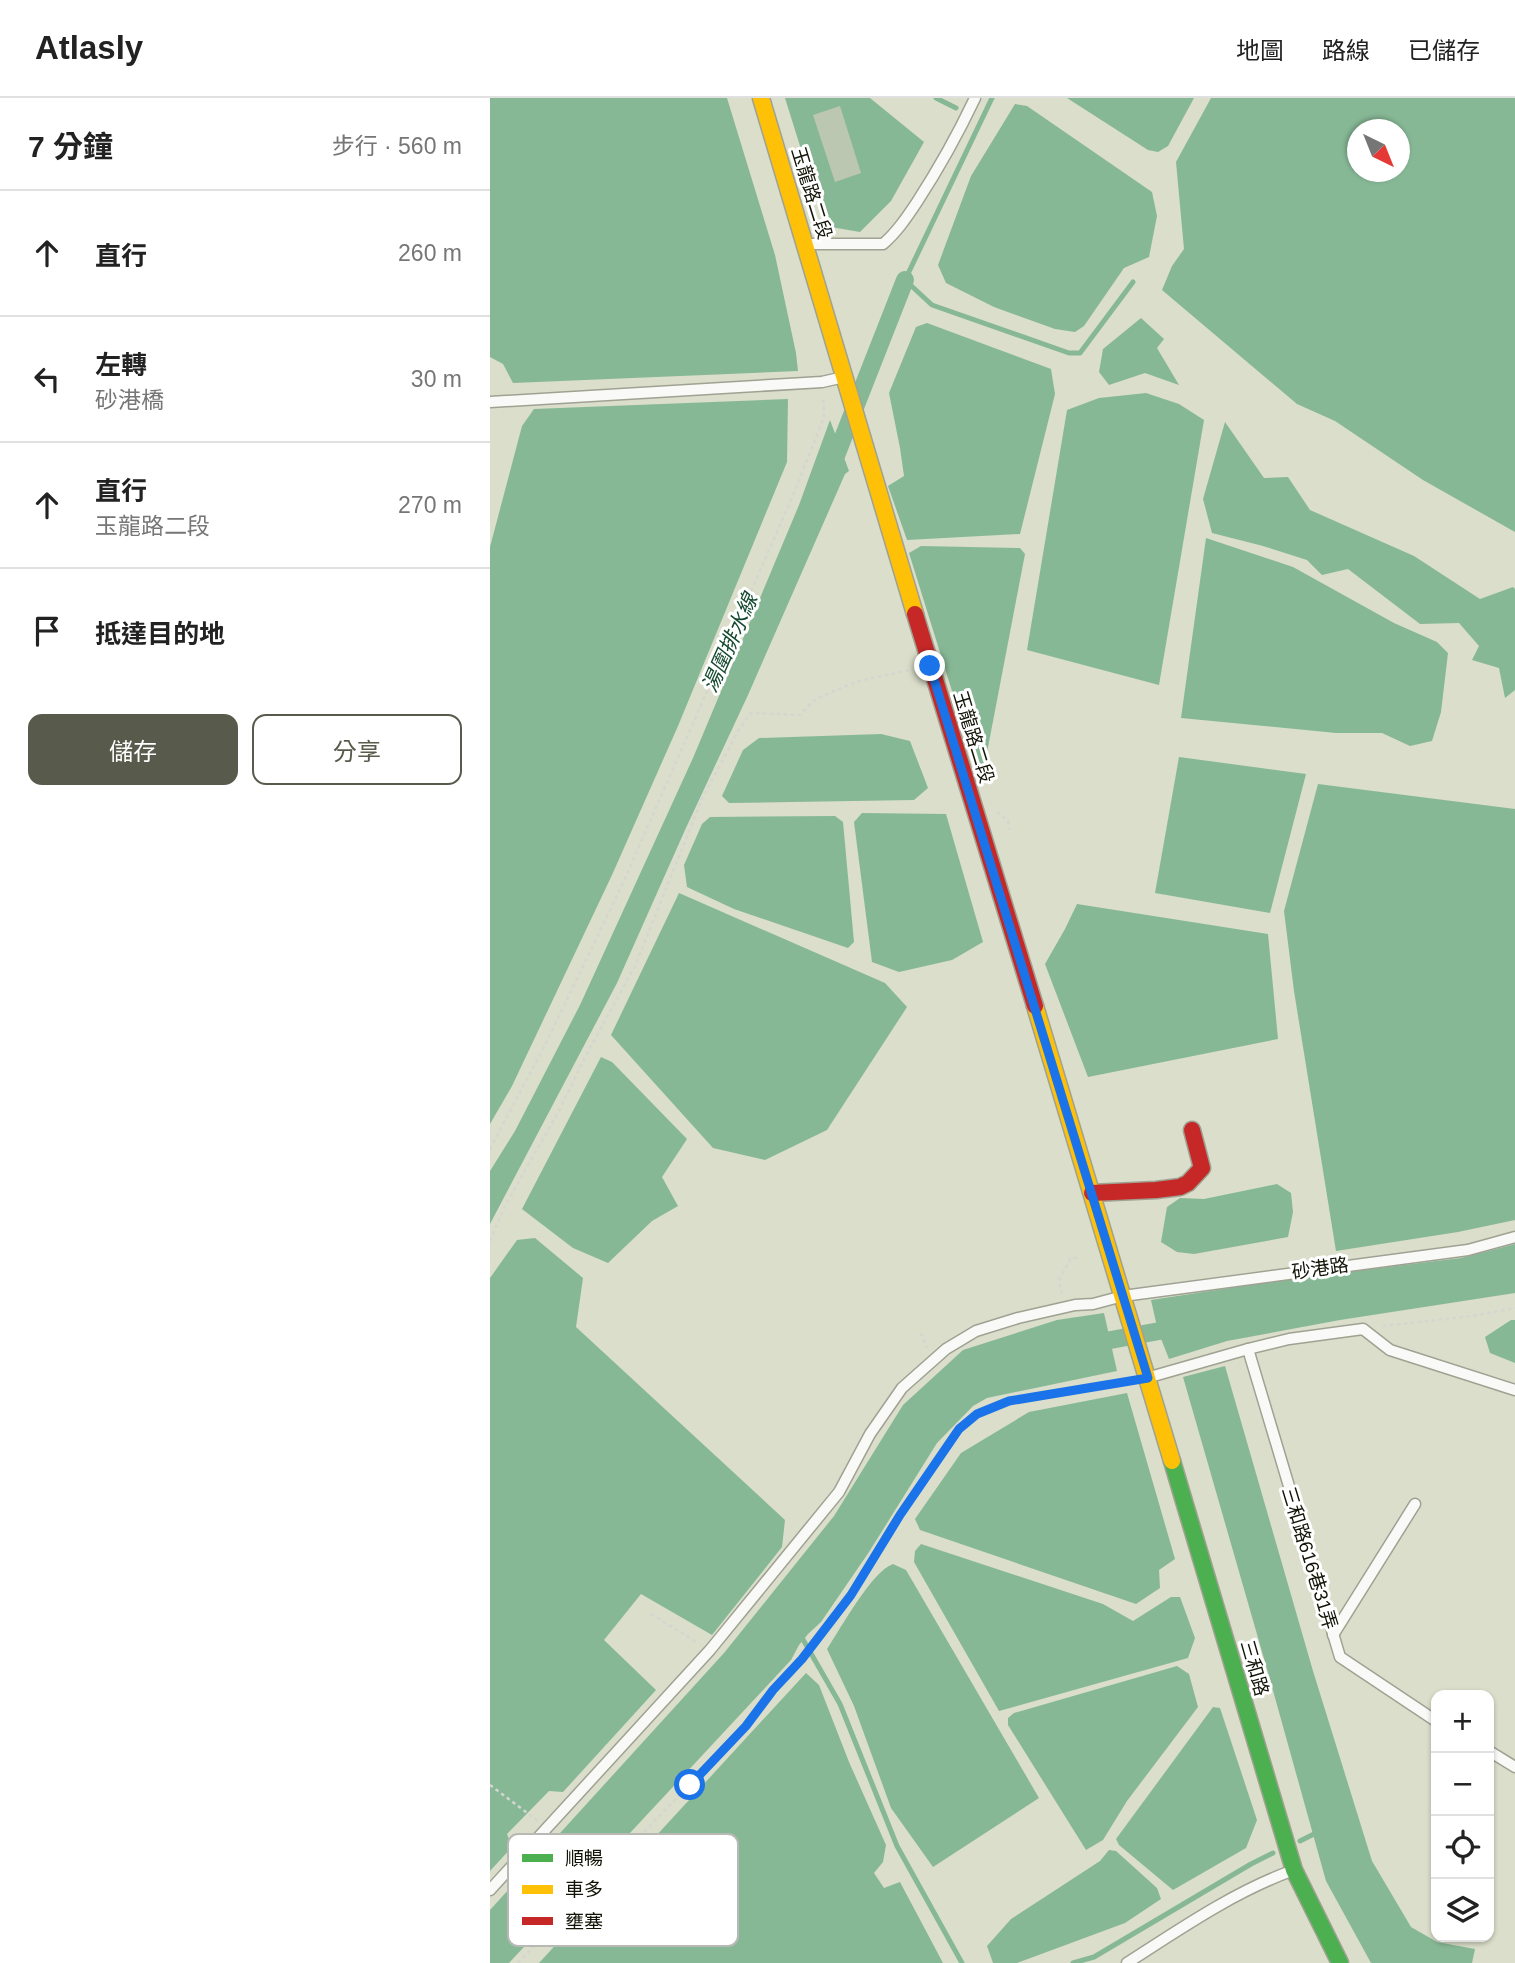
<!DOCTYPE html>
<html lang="zh-TW">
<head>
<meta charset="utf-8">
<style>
	body { margin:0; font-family:Helvetica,"Noto Sans TC",sans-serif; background:#f2f2f2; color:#222 }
	.controls { position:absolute; right:21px; bottom:21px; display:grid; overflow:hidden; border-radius:14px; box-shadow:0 2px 5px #0004 }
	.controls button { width:63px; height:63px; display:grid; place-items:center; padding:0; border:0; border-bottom:2px solid #e0e0e0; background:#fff; color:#222; font:35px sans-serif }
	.compass { position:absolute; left:857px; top:21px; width:63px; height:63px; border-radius:50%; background:#fff; box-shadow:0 2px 5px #0004; rotate:137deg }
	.stop { position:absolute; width:21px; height:21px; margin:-16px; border:5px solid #1a73e8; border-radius:50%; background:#fff }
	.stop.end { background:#1a73e8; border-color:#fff; box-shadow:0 2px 7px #0008 }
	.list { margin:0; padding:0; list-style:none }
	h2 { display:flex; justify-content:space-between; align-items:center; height:91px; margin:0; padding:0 28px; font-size:30px }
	h2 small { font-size:23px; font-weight:400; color:#767676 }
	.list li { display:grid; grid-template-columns:46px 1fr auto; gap:21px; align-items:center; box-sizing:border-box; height:126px; padding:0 28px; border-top:2px solid #e0e0e0 }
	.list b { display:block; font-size:26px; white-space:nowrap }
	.list p { margin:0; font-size:23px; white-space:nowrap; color:#767676 }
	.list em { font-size:23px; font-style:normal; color:#767676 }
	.actions { display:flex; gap:14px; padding:21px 28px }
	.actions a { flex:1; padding:16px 0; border:2px solid #585b4b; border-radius:14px; text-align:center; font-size:24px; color:#585b4b }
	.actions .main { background:#585b4b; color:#fff }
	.icon { flex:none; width:38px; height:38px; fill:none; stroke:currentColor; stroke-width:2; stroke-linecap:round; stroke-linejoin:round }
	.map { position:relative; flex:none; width:1025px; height:1865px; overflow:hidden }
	header { display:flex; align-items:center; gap:42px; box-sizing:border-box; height:98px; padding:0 35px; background:#fff; border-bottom:2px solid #e0e0e0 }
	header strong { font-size:33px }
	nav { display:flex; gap:38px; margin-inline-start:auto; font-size:24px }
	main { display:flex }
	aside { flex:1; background:#fff }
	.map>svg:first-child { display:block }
	.water { fill:#87b896; fill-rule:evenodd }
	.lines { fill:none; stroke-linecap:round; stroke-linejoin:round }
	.stream { stroke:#87b896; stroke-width:5 }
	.canal { stroke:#87b896; stroke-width:18 }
	.building { fill:#bcc7b2 }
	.lane-casing { stroke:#9fa292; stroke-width:13 }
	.fast-casing { stroke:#9fa292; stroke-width:19 }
	.slow-casing { stroke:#9fa292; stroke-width:19 }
	.jam-casing { stroke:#9fa292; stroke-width:19 }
	.path { stroke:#d5d6d0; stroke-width:2.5; stroke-dasharray:3.5 3.5; stroke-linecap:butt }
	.lane { stroke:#f9faf7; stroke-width:10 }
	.fast { stroke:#4caf50; stroke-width:16 }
	.slow { stroke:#ffc107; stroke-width:16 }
	.jam { stroke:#c62828; stroke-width:16 }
	.route { stroke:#1a73e8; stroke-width:9 }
	.labels { text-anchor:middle; stroke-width:6; stroke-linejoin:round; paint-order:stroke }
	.street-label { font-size:19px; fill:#121407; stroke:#fff }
	.water-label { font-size:21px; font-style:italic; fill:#154a2f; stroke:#fff }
	.key { fill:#fff; stroke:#b8b8b5; stroke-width:2 }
	.key-label { font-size:19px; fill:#121407 }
</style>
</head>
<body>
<header>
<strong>Atlasly</strong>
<nav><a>地圖</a><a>路線</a><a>已儲存</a></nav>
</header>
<main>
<aside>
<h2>7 分鐘<small>步行 · 560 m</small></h2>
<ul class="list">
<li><svg class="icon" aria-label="ahead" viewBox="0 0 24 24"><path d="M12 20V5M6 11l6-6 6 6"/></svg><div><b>直行</b></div><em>260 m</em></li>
<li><svg class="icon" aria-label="left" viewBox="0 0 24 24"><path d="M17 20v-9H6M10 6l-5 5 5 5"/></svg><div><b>左轉</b><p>砂港橋</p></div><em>30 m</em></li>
<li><svg class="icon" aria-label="ahead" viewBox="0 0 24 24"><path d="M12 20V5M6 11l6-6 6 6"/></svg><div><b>直行</b><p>玉龍路二段</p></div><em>270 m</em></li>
<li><svg class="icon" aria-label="arrive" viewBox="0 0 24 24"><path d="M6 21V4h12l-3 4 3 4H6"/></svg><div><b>抵達目的地</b></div></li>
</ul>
<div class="actions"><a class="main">儲存</a><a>分享</a></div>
</aside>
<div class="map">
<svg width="1025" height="1865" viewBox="0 0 1025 1865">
	<rect width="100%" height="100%" fill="#dadeca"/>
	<g class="water">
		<path d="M0 0H237L285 157 306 255 308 273 23 285 13 266 0 259Z"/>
		<path d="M295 0H380L434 44 401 103 370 134 335 128Z"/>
		<path d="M577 0H704L678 48 668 54 658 52Z"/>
		<path d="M721 0H1025V434L933 382 845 323 807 306 672 192 682 168 694 151 686 64ZM867 32H909V74H867Z"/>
		<path d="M525 6 537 8 662 94 667 118 659 159 634 170 594 228 585 234 565 231 504 209 456 185 448 167 481 78Z"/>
		<path d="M651 220 674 241 667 250 689 287 655 275 619 287 609 274 613 251Z"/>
		<path d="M437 225 561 271 565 296 530 436 417 442 398 388 414 378 410 350 399 295 426 229Z"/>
		<path d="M656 295 689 306 714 322 669 587 537 552 577 312 609 300Z"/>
		<path d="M298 301 297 364 188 628 122 777 22 988 0 1026V449L32 328 44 311Z"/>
		<path d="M340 322 359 373 355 376 258 597 195 732 127 885 0 1126V1073L25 1033 90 907 203 660 309 407Z"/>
		<path d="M735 324 774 380 798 379 820 412 924 458 990 501 1023 489 1025 491V592L1015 600 1009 570 982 562 989 548 969 525 930 526 858 471 832 477 817 462 773 448 722 435 713 401Z"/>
		<path d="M716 440 803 469 904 525 947 544 958 555 951 614 942 643 920 648 892 635H846L691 620Z"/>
		<path d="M431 448 530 450 535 456 491 686 419 455Z"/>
		<path d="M391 636 420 643 438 690 424 702 239 705 232 698 253 652 269 640Z"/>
		<path d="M689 659 816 676 780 815 665 795Z"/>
		<path d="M828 686 1025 711V1122L968 1134 846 1153 804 893 794 813Z"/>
		<path d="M372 715 456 716 493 844 462 862 409 874 382 864 364 724Z"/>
		<path d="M345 718 353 724 364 844 358 850 244 811 197 789 194 767 212 726 220 719Z"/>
		<path d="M189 795 395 885 417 909 337 1032 275 1062 223 1050 121 937Z"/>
		<path d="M587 806 778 836 788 941 598 979 555 866 575 831Z"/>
		<path d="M111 959 122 964 197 1041 172 1079 188 1108 162 1123 118 1165 83 1150 32 1111Z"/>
		<path d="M787 1086 801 1095 803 1114 798 1139 704 1156 687 1154 671 1144 677 1109 690 1100 714 1101Z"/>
		<path d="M45 1140 93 1180 86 1229 295 1422 292 1449 222 1537 151 1496 114 1542 166 1592 73 1694 59 1693 17 1736 22 1749 0 1773V1180L27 1142Z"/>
		<path d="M1025 1146V1195L850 1222 737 1243 679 1261 668 1233 661 1202 798 1181 971 1160Z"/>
		<path d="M614 1215 627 1273 497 1300 483 1308 447 1345 379 1454 331 1524 318 1536 309 1547 301 1562 19 1865H0V1812L234 1555 344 1418 413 1307 473 1252 567 1222Z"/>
		<path d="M1021 1222H1025V1265L1000 1255 995 1239Z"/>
		<path d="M735 1268 823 1573 882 1763 921 1829 947 1844 985 1851 982 1865H881L836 1783 777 1571 693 1279Z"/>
		<path d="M637 1295 685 1461 669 1472 670 1490 646 1506 430 1432 425 1421 471 1355 539 1314Z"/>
		<path d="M431 1446 613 1506 643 1523 681 1499H690L705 1540 698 1560 509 1613 424 1464 425 1453Z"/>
		<path d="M403 1466 416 1472 549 1700 443 1769 401 1710 364 1608 337 1551C351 1530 382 1473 403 1466Z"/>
		<path d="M687 1568 699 1576 708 1609 637 1703 613 1742 596 1752 518 1627V1620L524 1615Z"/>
		<path d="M316 1575 329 1587 359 1664 396 1747 393 1764 384 1775 394 1790 410 1784 453 1865H49Z"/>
		<path d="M723 1609 730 1610 767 1722 756 1750 683 1792 629 1747 626 1741Z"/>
		<path d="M619 1752 626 1753 667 1790 671 1801 635 1825 527 1865H503L497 1848 521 1821 610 1763Z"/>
	</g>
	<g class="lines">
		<g class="stream">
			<path d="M446 0 466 10"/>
			<path d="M502 0 415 182 442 207 579 255H590L643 184"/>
			<path d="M311 1538 350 1606 407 1748 472 1865"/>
			<path d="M810 1743 828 1734"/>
			<path d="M583 1865 604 1859 761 1766 783 1755"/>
		</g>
		<g class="canal">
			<path d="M342 368 415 182"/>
			<path d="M599 1246 691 1229"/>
		</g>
	</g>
	<path class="building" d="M350 8 371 75 345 84 323 17Z"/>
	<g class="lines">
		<g class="lane-casing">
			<g id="lane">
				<path d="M315 146H393C407 134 417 119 427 104 449 70 468 36 485 0"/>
				<path d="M0 304 332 284 354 279"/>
				<path d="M758 1251 850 1559 946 1623"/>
				<path d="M660 1279 758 1251 799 1241 873 1231 900 1252 1025 1292"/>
				<path d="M843 1537 925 1406"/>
				<path d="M999 1653 1025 1669"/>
				<path d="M0 1792 220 1552 349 1394 380 1336 412 1290 456 1251 486 1233 528 1220 585 1207 603 1206 633 1198 978 1152 1025 1139"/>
				<path d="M637 1865C690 1831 742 1795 801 1773"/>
			</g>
		</g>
		<g class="fast-casing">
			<path id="fast" d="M682 1363 804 1772 850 1865"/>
		</g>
		<g class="slow-casing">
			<g id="slow">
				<path d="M271 0 425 516"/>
				<path d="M545 908 682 1363"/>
			</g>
		</g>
		<g class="jam-casing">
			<g id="jam">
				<path d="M425 516 545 908"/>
				<path d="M602 1095 666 1092 690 1089 698 1085 712 1070 702 1032"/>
			</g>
		</g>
		<g class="path">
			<path d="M507 714 518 723 520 732"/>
			<path d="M0 1051 55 947 133 785 304 395 334 319 333 298"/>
			<path d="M0 1143 15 1108 70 1011 94 961 145 868 212 701 248 633 261 615 310 617 323 603 339 595 369 583 420 572"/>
			<path d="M572 1196 569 1182 581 1160H589"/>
			<path d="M893 1228 982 1218 1025 1210"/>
			<path d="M431 1235 437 1250"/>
			<path d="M161 1516 208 1545"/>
			<path d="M0 1687 48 1723"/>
			<path d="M28 1865 256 1628C290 1583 331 1542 363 1495 390 1454 414 1411 443 1370 455 1351 467 1330 486 1317 516 1297 599 1288 636 1284"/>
		</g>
		<use href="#lane" class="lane"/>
		<use href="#fast" class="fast"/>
		<use href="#slow" class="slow"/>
		<use href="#jam" class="jam"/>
	</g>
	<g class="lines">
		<path class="route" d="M200 1687 256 1628 283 1592 312 1561 361 1497 410 1417 469 1331 487 1316 519 1303 658 1280 440 568"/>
	</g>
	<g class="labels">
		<g class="street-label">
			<text transform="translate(322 95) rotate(73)" y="7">玉龍路二段</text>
			<text transform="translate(484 639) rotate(73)" y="7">玉龍路二段</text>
			<text transform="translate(830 1170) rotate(-8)" y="7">砂港路</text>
			<text transform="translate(820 1460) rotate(73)" y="7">三和路616巷31弄</text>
			<text transform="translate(765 1570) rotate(74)" y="7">三和路</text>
		</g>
		<g class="water-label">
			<text transform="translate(240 545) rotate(-66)" y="7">湯圍排水線</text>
		</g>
	</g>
	<rect x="18" y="1736" width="230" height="112" rx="10" class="key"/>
	<rect x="32" y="1756" width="31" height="8" fill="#4caf50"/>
	<rect x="32" y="1787" width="31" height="9" fill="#ffc107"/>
	<rect x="32" y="1819" width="31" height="8" fill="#c62828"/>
	<g class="key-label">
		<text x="75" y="1767">順暢</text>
		<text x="75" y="1798">車多</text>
		<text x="75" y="1830">壅塞</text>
	</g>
</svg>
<div class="controls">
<button>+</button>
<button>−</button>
<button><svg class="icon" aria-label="locate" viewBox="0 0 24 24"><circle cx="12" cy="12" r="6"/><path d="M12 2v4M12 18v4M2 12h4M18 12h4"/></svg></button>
<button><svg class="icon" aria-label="layers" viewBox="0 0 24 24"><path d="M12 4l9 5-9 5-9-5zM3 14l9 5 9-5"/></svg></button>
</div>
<svg class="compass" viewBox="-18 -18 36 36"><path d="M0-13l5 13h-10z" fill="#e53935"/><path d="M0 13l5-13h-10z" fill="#767676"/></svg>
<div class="stop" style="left:200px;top:1687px"></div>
<div class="stop end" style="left:440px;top:568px"></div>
</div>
</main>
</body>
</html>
